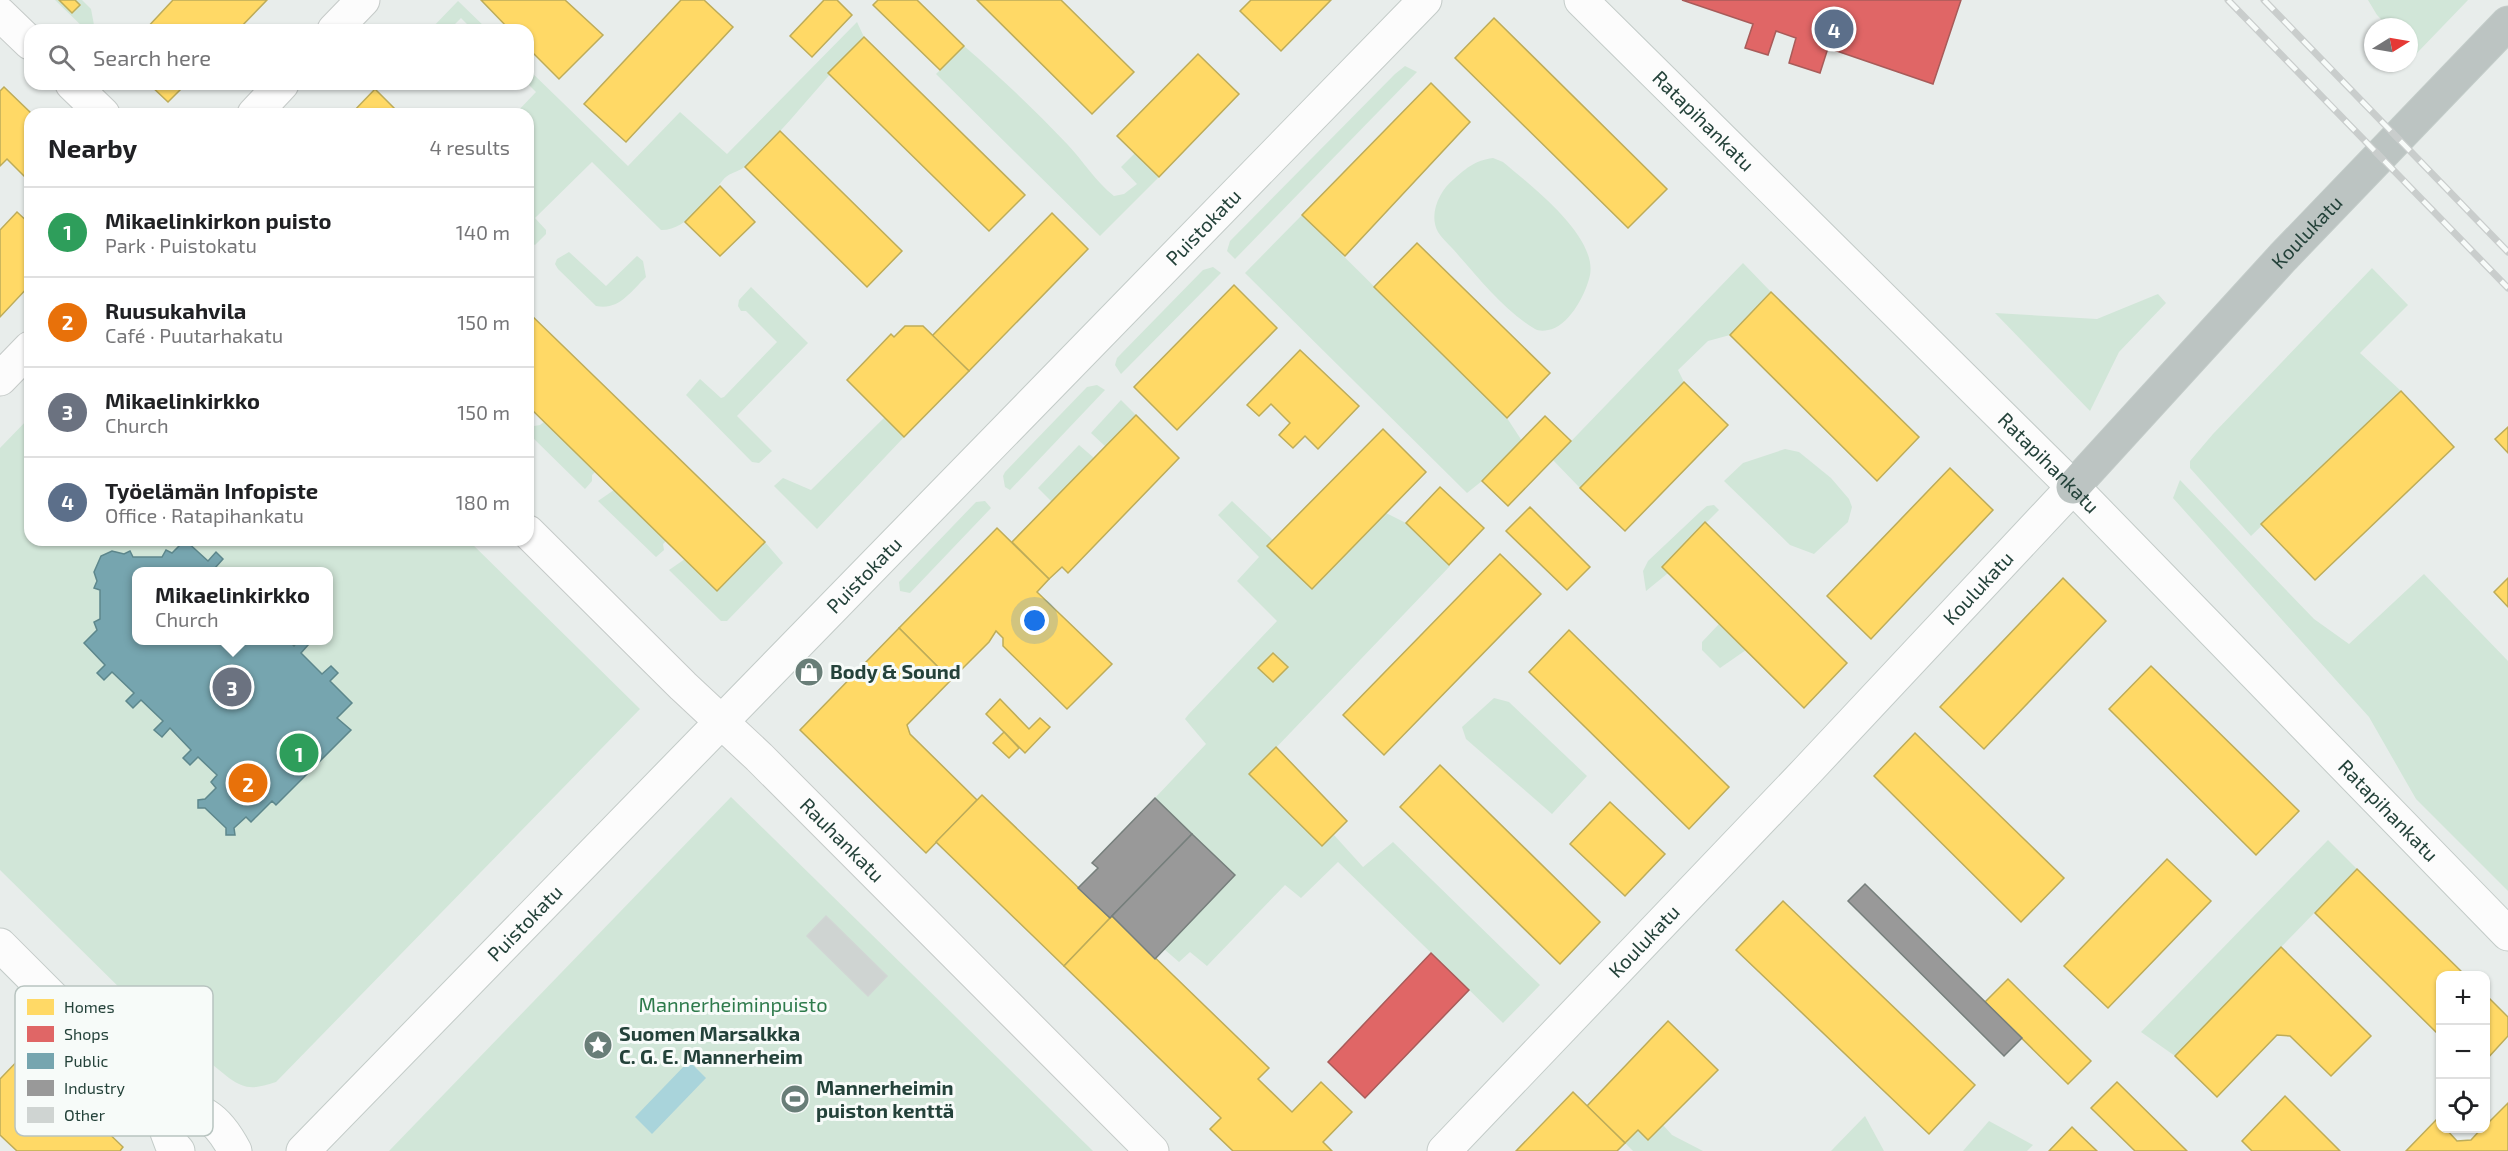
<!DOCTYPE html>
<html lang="en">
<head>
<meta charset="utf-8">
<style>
	body { margin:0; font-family:"Exo 2",sans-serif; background:#f2f2f2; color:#202124 }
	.controls { position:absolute; right:18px; bottom:18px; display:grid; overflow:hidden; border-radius:12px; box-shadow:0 2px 4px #0004 }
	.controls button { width:54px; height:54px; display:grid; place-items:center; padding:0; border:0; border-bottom:2px solid #e0e0e0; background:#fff; color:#202124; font:30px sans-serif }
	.compass { position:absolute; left:2364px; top:18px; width:54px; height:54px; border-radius:50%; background:#fff; box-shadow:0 2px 4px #0004; rotate:79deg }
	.you { position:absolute; left:1035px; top:621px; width:21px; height:21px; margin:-15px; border:4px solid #fff; border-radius:50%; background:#1a73e8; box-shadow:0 0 0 9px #1a73e833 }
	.badge { display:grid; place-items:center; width:39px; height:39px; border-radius:50%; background:#db2777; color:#fff; font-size:20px; font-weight:700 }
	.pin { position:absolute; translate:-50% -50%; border:3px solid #fff; box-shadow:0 2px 6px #0006 }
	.popup { position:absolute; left:132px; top:567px; width:201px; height:78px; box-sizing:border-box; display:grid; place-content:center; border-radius:12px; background:#fff; filter:drop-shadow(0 2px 4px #0005); font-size:20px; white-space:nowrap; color:#757577 }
	.popup b { font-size:22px; color:#202124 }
	.popup::after { content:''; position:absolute; left:50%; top:100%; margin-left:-12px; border:12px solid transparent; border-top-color:#fff }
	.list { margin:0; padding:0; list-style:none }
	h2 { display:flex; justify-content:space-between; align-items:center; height:78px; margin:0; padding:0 24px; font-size:26px }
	h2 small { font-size:20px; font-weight:400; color:#757577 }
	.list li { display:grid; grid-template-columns:39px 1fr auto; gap:18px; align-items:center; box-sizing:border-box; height:90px; padding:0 24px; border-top:2px solid #e0e0e0 }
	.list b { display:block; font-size:22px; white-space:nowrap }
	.list p { margin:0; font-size:20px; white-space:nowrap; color:#757577 }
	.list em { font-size:20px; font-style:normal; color:#757577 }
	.icon { flex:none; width:33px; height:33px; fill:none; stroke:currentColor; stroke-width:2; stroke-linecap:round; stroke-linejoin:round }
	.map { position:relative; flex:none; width:2508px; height:1151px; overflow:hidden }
	.search { position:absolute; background:#fff; box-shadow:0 2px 4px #0004; left:24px; top:24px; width:510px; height:66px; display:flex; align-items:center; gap:15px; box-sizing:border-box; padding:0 21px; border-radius:18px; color:#757577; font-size:22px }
	.panel { position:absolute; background:#fff; box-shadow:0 2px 4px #0004; left:24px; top:108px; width:510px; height:438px; border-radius:18px }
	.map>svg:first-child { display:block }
	.green { fill:#d1e6d8; fill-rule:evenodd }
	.water { fill:#a9d4db }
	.homes { fill:#ffd966; stroke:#bdac59; stroke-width:1.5 }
	.shops { fill:#e06666; stroke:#a85b59; stroke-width:1.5 }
	.public { fill:#76a5af; stroke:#5d878c; stroke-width:1.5 }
	.industry { fill:#999; stroke:#767f7c; stroke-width:1.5 }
	.building { fill:#cfd4d2; stroke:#d1d6d4; stroke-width:1.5 }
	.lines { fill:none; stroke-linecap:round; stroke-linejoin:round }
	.street-casing { stroke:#c5cac8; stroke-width:35 }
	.secondary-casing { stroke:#c3cbc8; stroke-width:35 }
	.highway-casing { stroke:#c3ccc9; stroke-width:35 }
	.street { stroke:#fcfcfc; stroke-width:33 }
	.secondary { stroke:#fcfcfc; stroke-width:33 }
	.highway { stroke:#bcc4c2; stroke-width:33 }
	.rail-casing { stroke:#c9cdcc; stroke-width:7 }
	.rail { stroke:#f7fbf9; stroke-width:4.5; stroke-dasharray:14; stroke-linecap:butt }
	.labels { text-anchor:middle; stroke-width:6; stroke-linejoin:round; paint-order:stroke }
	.street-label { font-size:20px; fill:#24423a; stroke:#f7fbf9 }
	.poi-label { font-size:20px; font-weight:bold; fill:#24423a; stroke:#f7fbf9; text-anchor:start }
	.park-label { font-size:20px; fill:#2d7a4b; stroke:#f7fbf9 }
	.key { fill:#f7fbf9; stroke:#b8c4c0; stroke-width:1.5 }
	.key-label { font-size:16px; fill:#24423a }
</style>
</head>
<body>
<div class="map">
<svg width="2508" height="1151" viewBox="0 0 2508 1151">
	<rect width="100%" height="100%" fill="#e8edeb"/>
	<g class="green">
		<path d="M55 0H82L91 9 94 25 90 30H86Z"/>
		<path d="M2368 0H2468L2416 54 2409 47V27H2389L2377 15Z"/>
		<path d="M458 1 488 30H473L461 18 449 30H430Z"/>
		<path d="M857 22 864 37C830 72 800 111 766 146 758 153 751 163 743 168 737 172 727 174 723 180 709 197 687 231 661 230L592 162 535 218 546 230V234L535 245 528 240V114H515L536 92 528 84V69L628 166 680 112 727 154Z"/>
		<path d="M964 46C1001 78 1035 110 1068 145 1084 162 1095 181 1114 196L1124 194 1137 184 1121 167 1135 153 1159 177 1100 236 936 74Z"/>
		<path d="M1405 66 1417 72 1235 259 1227 251 1230 241 1395 74Z"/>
		<path d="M1493 158 1503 162C1530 185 1602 239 1589 279 1584 297 1568 327 1548 330 1544 331 1538 331 1535 329 1505 311 1482 282 1459 256 1453 248 1443 240 1438 232 1428 214 1440 190 1454 179 1468 167 1474 161 1493 158Z"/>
		<path d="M1302 215 1507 418 1522 441 1482 481 1467 493 1245 273Z"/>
		<path d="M569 252 606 286 637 256 643 261 646 277C631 291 619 311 596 306L558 269 555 264 557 259Z"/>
		<path d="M1743 263 1771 292 1730 335 1708 341 1678 370 1684 382 1580 488 1553 460Z"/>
		<path d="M1213 267 1221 273 1121 374 1115 365 1117 358 1203 270Z"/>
		<path d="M2372 268 2408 305 2360 353 2401 391 2251 536 2190 468V461L2213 434Z"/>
		<path d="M751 287 808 343 737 416 772 451 759 463 752 462 686 395 700 379 721 398 724 397 777 342 746 311H741L738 306 739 300Z"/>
		<path d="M2158 294 2166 303 2119 352 2090 411 1995 313 2097 319Z"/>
		<path d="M1097 385 1105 390 1010 490 1005 487 1003 476 1005 472 1087 387Z"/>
		<path d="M1121 400 1136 415 1106 447 1091 433Z"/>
		<path d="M30 417V540H468L640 709 276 1082C256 1088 247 1091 229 1078L131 999 0 870V448ZM136 572H328V640H136Z"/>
		<path d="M885 417 904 437 817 529 774 486 783 478 811 490Z"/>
		<path d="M544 422 595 472 592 475V481L585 489 528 433 534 426 540 425Z"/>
		<path d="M1079 445 1094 458 1052 502 1038 488Z"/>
		<path d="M1785 449 1799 452 1831 478 1849 499 1852 507 1848 522 1814 554 1790 545 1724 481 1743 463Z"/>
		<path d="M2180 480 2314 619 2349 644 2424 574 2508 661V891L2416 799 2369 717 2173 498Z"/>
		<path d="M614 490 666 541 663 544 664 550 656 557 598 501Z"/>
		<path d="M985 501 991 508 910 593 900 591 899 582 902 579 976 502Z"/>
		<path d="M1232 501 1273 540 1268 546 1386 513 1406 523 1450 566 1250 775 1322 846 1334 835 1363 867 1393 842 1540 985 1503 1023 1338 862 1301 898 1285 885 1207 966 1190 952 1179 962 1164 949 1235 875 1155 798 1206 744 1185 719 1188 715 1277 621 1237 581 1259 557 1218 515Z"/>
		<path d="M1714 505 1719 510 1662 567 1668 573 1646 591 1643 571 1648 561 1701 511 1707 506Z"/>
		<path d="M765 542 783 563 727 621H721L669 570 685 559Z"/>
		<path d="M1719 624 1746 650 1720 668 1702 650V642Z"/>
		<path d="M1494 698 1509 702 1587 776 1552 814 1466 739 1462 727Z"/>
		<path d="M731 797 1093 1151H389Z"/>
		<path d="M2328 840 2357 869 2175 1056 2141 1032Z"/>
		<path d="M1865 1116 1884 1151H1831Z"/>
		<path d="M1989 1121 2033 1145 2027 1151H1963Z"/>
		<path d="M1663 1125 1672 1135 1703 1151H1633L1625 1143 1638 1130 1649 1140Z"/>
	</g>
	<path class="water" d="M689 1061 706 1078 652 1134 635 1117Z"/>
	<g class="homes">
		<path d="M59 0H75L80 5 72 13Z"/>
		<path d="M173 0H267L238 30H145Z"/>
		<path d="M481 0H565L603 35 559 79 528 48V30H510Z"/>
		<path d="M681 0H704L733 27 626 142 584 104Z"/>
		<path d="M824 0H837L852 15 812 57 790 36Z"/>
		<path d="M878 0H917L964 46 940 70 873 5Z"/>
		<path d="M977 0H1061L1134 72 1092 114Z"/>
		<path d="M1251 0H1331L1281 51 1240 11Z"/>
		<path d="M1494 18 1667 189 1628 228 1455 58Z"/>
		<path d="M864 37 1025 195 989 231 828 73Z"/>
		<path d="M1198 54 1239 94 1159 177 1117 136Z"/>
		<path d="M1431 83 1470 122 1345 256 1302 215Z"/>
		<path d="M149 84H186L168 102Z"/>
		<path d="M4 87 32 114H30V182L7 159 0 166V91Z"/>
		<path d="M375 89 400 114H351Z"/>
		<path d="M780 131 902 251 867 287 745 167Z"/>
		<path d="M720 186 755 222 720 256 685 222Z"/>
		<path d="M17 212 30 224V285L0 317V230Z"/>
		<path d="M1052 213 1088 249 969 371 932 336Z"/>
		<path d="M1417 243 1550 373 1507 418 1374 287Z"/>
		<path d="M1234 285 1277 328 1177 430 1134 387Z"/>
		<path d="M1771 292 1919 437 1877 481 1730 335Z"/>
		<path d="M528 312 765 542 717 591 528 406Z"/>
		<path d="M905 326H923L969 371 904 437 847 380 891 334 894 337Z"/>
		<path d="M1300 350 1359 406 1318 449 1305 436 1293 448 1279 435 1290 423 1271 404 1259 416 1247 405Z"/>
		<path d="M1684 382 1728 425 1625 531 1580 488Z"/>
		<path d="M2401 391 2454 447 2315 580 2261 524Z"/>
		<path d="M1136 415 1179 458 1068 573 1062 567 1049 579 1012 542Z"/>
		<path d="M1545 416 1571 441 1508 506 1482 481Z"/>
		<path d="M2508 427V453L2495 439Z"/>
		<path d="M1383 429 1426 472 1312 589 1267 546Z"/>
		<path d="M1950 468 1993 510 1871 639 1827 596Z"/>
		<path d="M1440 487 1484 528 1449 565 1406 523Z"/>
		<path d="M1530 507 1590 567 1567 590 1506 531Z"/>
		<path d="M1705 522 1847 663 1804 708 1662 567Z"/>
		<path d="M997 528 1049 579 1037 592 1112 664 1067 709 1003 646V638L996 631 989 642 951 680 899 628Z"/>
		<path d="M1500 554 1541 594 1384 755 1343 715Z"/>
		<path d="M2063 578 2106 621 1984 749 1940 707Z"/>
		<path d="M2508 578V607L2494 592Z"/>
		<path d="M899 628 951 680 907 725 910 734 977 800 926 853 800 730Z"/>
		<path d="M1569 630 1729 787 1689 829 1529 672Z"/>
		<path d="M1273 653 1288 667 1273 682 1258 668Z"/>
		<path d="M2151 666 2299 811 2256 855 2109 709Z"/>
		<path d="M1000 699 1029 729 1040 718 1050 727 1025 753 986 714Z"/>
		<path d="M1004 732 1019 748 1009 758 993 743Z"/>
		<path d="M1915 733 2064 878 2021 922 1874 776Z"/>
		<path d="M1276 747 1347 821 1322 846 1249 774Z"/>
		<path d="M1440 765 1600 922 1560 964 1400 807Z"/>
		<path d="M982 795 1110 918 1064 966 936 842Z"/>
		<path d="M1610 802 1665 854 1625 896 1570 844Z"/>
		<path d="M2167 859 2211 901 2108 1008 2064 966Z"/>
		<path d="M2357 869 2466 976H2440V1036L2315 913Z"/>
		<path d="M1783 901 1975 1085 1929 1134 1736 950Z"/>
		<path d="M1112 916 1269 1068 1258 1079 1292 1112 1321 1082 1352 1112 1323 1142 1332 1151H1233L1210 1129 1221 1118 1064 966Z"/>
		<path d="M2281 947 2371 1036 2331 1076 2290 1036 2277 1035 2217 1097 2175 1056Z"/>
		<path d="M2008 979 2091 1061 2068 1084 1985 1002Z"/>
		<path d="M2486 995 2508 1017V1036L2486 1060Z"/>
		<path d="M1668 1021 1718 1070 1648 1140 1638 1130 1625 1143 1587 1106Z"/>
		<path d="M25 1053 123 1147 120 1151H17L0 1135V1079Z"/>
		<path d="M2117 1082 2187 1151H2135L2091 1108Z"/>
		<path d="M1573 1092 1625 1143 1617 1151H1516Z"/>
		<path d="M2285 1096 2340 1151H2252L2242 1141Z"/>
		<path d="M2508 1103V1151H2406L2436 1120 2440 1124V1128H2445L2457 1141 2471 1140 2482 1128H2486V1125Z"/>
		<path d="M2072 1127 2077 1132 2097 1151H2049Z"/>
	</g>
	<g class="shops">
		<path d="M1682 0H1961L1933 84 1828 48 1820 73 1789 63 1796 38 1776 31 1768 55 1745 48 1753 24Z"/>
		<path d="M1431 953 1469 990 1365 1098 1328 1062Z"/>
	</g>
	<path class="public" d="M185 540 208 561 216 552 223 559 215 568 219 572H136V640H288L294 646 299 640H306L309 644 301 653 322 674 331 666 338 673 330 681 352 703 337 718 351 730 276 805 272 801 251 822 246 817 234 828 235 835H226V828L205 808H198V800L205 799 216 788 211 782 217 775 198 757 190 765 183 758 191 750 170 728 162 737 154 730 163 721 141 700 133 708 126 701 134 693 112 672 104 680 97 673 105 665 84 643 97 630 94 622 100 619V590L94 588 97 581 94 572 101 556 112 551 124 554 130 551 133 557H162L166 550 172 553Z"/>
	<g class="industry">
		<path d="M1155 798 1192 834 1110 918 1078 888 1098 868 1092 863Z"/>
		<path d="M1192 834 1235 875 1155 959 1112 916Z"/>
		<path d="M1865 884 2022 1038 2004 1056 1848 901Z"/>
	</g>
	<path class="building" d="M826 916 887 976 868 996 807 936Z"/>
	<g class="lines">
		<g class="street-casing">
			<g id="street">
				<path d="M0 14 30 43"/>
				<path d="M334 30 363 0"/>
				<path d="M72 84 103 114"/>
				<path d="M254 114 282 84"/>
				<path d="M0 379 30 348"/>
				<path id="s1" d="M528 532 683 686 759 757 1152 1151"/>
			</g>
		</g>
		<g class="secondary-casing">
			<g id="secondary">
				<path id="s2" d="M1581 0 2073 487 2508 934"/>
				<path d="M0 945 155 1100 171 1143 178 1151"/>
				<path d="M155 1100C197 1110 213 1109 235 1151"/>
				<path id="s3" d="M303 1151 1425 0"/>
				<path id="s4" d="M1444 1151 1806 772 2073 487"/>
			</g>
		</g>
		<g class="highway-casing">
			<g id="highway">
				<path id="s5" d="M2073 487 2283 257 2508 23"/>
			</g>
		</g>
		<use href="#street" class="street"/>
		<use href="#secondary" class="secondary"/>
		<use href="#highway" class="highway"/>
		<g class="rail-casing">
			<g id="rail">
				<path d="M2228 0 2508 288"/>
				<path d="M2264 0 2508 252"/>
			</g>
		</g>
		<use href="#rail" class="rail"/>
	</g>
	<defs>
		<g id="shop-disc" transform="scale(1.5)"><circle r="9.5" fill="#697e78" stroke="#f7fbf9"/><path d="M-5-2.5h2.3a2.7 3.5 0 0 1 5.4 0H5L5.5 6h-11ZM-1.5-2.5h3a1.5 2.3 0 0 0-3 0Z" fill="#fff"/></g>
		<g id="sight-disc" transform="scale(1.5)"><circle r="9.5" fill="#697e78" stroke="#f7fbf9"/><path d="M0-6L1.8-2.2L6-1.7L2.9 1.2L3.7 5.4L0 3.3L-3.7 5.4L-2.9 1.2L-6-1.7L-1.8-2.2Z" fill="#fff"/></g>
		<g id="stadium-disc" transform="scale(1.5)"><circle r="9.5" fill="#697e78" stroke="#f7fbf9"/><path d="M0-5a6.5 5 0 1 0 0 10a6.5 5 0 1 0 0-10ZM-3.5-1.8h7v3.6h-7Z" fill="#fff"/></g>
	</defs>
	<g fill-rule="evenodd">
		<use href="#shop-disc" x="809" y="672"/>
		<use href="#sight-disc" x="598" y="1045"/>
		<use href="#stadium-disc" x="795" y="1099"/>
	</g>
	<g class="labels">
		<g class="street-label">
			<text dy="7" stroke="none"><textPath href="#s2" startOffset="172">Ratapihankatu</textPath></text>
			<text dy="7" stroke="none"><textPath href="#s3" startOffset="1290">Puistokatu</textPath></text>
			<text dy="7" stroke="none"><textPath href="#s5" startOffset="346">Koulukatu</textPath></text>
			<text dy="7" stroke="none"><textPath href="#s2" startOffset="658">Ratapihankatu</textPath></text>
			<text dy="7" stroke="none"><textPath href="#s3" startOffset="804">Puistokatu</textPath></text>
			<text dy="7" stroke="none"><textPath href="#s4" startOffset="776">Koulukatu</textPath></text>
			<text dy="7" stroke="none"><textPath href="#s2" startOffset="1144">Ratapihankatu</textPath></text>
			<text dy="7" stroke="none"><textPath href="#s1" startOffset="440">Rauhankatu</textPath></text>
			<text dy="7" stroke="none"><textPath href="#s3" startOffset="318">Puistokatu</textPath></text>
			<text dy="7" stroke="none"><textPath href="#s4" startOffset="290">Koulukatu</textPath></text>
		</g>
		<g class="poi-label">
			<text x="830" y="679">Body &amp; Sound</text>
			<text x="619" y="1041">Suomen Marsalkka<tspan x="619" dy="23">C. G. E. Mannerheim</tspan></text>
			<text x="816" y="1095">Mannerheimin<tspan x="816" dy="23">puiston kenttä</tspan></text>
		</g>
		<g class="park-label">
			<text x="733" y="1012">Mannerheiminpuisto</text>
		</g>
	</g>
	<rect x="15" y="986" width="198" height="150" rx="9" class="key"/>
	<rect x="27" y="999" width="27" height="16" fill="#ffd966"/>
	<rect x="27" y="1026" width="27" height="16" fill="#e06666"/>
	<rect x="27" y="1053" width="27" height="16" fill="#76a5af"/>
	<rect x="27" y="1080" width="27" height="16" fill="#999"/>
	<rect x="27" y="1107" width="27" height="16" fill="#cfd4d2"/>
	<g class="key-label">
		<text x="64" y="1013">Homes</text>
		<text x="64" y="1040">Shops</text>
		<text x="64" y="1067">Public</text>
		<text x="64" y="1094">Industry</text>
		<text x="64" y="1121">Other</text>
	</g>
</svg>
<div class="controls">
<button>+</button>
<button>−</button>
<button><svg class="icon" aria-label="locate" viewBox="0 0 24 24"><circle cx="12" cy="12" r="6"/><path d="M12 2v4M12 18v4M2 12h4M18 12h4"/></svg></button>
</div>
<svg class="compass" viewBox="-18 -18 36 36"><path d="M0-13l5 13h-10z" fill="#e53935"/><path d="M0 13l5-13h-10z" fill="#757577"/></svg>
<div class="you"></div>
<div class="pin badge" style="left:299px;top:753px;background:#2e9e5b">1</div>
<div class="pin badge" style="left:248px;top:783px;background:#e8710a">2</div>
<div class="pin badge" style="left:232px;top:687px;background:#6b7280">3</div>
<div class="popup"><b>Mikaelinkirkko</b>Church</div>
<div class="pin badge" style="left:1834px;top:29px;background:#5c6f8a">4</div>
<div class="search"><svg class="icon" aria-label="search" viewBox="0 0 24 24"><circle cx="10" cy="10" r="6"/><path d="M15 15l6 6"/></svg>Search here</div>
<section class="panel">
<h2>Nearby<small>4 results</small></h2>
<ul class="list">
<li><span class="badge" style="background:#2e9e5b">1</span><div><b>Mikaelinkirkon puisto</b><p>Park · Puistokatu</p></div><em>140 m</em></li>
<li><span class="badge" style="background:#e8710a">2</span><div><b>Ruusukahvila</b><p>Café · Puutarhakatu</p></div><em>150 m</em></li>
<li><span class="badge" style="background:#6b7280">3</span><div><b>Mikaelinkirkko</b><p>Church</p></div><em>150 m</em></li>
<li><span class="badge" style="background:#5c6f8a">4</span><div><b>Työelämän Infopiste</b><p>Office · Ratapihankatu</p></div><em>180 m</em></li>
</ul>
</section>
</div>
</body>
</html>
